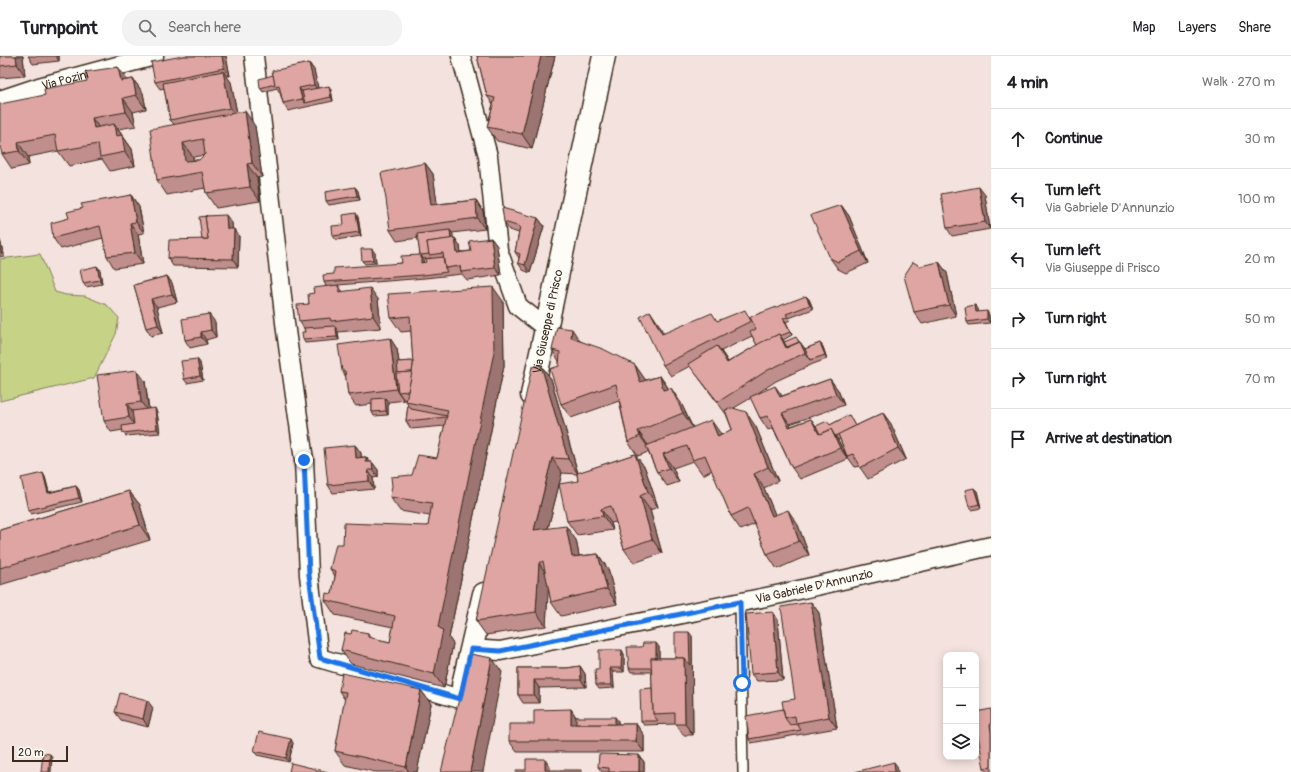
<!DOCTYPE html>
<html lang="en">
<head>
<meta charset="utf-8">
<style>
	body { margin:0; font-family:Pangolin,sans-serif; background:#f2f2f2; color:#202124 }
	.controls { position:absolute; right:12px; bottom:12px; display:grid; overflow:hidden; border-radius:8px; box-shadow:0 2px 10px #0003 }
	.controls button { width:36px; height:36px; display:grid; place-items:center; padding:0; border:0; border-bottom:1px solid #e0e0e0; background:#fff; color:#202124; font:20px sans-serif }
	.scale { position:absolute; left:12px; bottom:10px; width:56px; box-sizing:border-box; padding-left:4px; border:2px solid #3b2a1e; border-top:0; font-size:11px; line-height:14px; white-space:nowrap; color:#3b2a1e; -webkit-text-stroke:3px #fdfcf7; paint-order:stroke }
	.stop { position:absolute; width:12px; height:12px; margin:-9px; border:3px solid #1a73e8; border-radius:50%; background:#fff }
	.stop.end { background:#1a73e8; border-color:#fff; box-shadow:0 1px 4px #0008 }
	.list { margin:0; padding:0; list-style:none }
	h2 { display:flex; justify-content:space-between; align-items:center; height:52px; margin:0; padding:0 16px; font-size:17px }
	h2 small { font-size:13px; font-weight:400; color:#757577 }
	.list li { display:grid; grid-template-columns:26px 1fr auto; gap:12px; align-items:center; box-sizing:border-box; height:60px; padding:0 16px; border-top:1px solid #e0e0e0 }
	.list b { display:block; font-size:15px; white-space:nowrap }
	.list p { margin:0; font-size:13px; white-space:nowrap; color:#757577 }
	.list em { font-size:13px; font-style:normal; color:#757577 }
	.icon { flex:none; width:22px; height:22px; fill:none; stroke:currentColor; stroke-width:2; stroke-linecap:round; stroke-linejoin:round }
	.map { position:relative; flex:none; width:991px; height:716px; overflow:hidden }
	header { display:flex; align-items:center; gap:24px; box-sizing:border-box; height:56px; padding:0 20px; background:#fff; border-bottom:1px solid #e0e0e0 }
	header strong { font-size:19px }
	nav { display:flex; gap:22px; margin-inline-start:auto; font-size:14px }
	.search { width:280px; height:36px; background:#f2f2f2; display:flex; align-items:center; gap:10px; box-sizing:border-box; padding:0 14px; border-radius:16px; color:#757577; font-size:15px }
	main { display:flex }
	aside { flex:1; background:#fff }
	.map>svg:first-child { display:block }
	.green { fill:#c6d387; stroke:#807e52 }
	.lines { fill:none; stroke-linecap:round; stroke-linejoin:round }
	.lane-casing { stroke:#3b2a1e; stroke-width:12 }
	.street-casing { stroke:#3b2a1e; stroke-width:21 }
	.secondary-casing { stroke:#3b2a1e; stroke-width:25 }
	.lane { stroke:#fdfcf7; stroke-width:9 }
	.street { stroke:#fdfcf7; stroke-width:18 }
	.secondary { stroke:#fdfcf7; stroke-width:22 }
	.wall { fill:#c08e8c; stroke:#3b2a1e; fill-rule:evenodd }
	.shaded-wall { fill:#9c7472; stroke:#3b2a1e }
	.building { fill:#dfa5a3; stroke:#3b2a1e; fill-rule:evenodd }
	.route { stroke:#1a73e8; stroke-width:5 }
	.labels { text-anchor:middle; stroke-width:3.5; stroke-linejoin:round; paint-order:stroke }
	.street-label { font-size:12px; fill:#3b2a1e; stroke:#fdfcf7 }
</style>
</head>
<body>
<header>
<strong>Turnpoint</strong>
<div class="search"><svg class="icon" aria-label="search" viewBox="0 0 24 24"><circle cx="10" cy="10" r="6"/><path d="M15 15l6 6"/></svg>Search here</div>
<nav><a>Map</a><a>Layers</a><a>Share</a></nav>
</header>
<main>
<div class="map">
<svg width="991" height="716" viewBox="0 0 991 716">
	<rect width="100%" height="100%" fill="#f4e2de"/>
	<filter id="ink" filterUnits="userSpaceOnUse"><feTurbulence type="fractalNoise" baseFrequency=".025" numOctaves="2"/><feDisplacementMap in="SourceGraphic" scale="8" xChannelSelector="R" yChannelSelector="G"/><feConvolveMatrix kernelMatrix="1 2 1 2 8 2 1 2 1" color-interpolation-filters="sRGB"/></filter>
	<g filter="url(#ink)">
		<path class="green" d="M40 198 55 236 66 239 85 240 107 249 119 262 116 278 94 322 0 345V203Z"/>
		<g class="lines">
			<g class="lane-casing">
				<path id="lane" d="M740 546 743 716"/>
			</g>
			<g class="street-casing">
				<g id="street">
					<path d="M254 0 286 275 304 404 309 519 319 602 460 643"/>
					<path d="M461 0 488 100 498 194 518 250 546 272"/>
					<path id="s1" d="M0 44 39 31 154 0"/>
					<path id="s2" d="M471 593 500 595 781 538 991 490"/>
				</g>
			</g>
			<g class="secondary-casing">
				<g id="secondary">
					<path id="s3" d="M532 339 604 0"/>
					<path d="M463 629 484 538"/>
				</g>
			</g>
			<use href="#lane" class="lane"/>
			<use href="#street" class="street"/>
			<use href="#secondary" class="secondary"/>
		</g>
		<g class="wall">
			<path d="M0 0H23L25 20 0 22Z"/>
			<path d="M28 0H59V5L33 8Z"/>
			<path d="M183 0H226L230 20H226L231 26 237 57 255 70 262 121 257 122 260 145 216 152 206 137 205 132 167 139 157 124 174 68 170 64 164 32 160 33 155 26ZM205 99 199 104H193V101Z"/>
			<path d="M477 0H555L532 93 497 85 487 71 493 48 487 40Z"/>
			<path d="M309 7 314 14 318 32 331 34 333 45 288 55 283 47 280 37 277 32 263 36 260 32 273 19Z"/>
			<path d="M118 11 127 24 133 23 143 37 146 53 133 56 136 70 118 73 132 93 135 110 110 115 102 103 69 110 58 95 28 101 29 109 12 113 2 98 45 39 87 25Z"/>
			<path d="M425 107 433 118 437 148 476 144 483 155 485 173 452 177 453 183 455 182 460 190 461 196 471 195 491 182 497 190 501 219 467 224 462 218 425 222 338 229 342 236 378 243 381 272 338 276 339 284 305 287 303 283 305 276 304 272 299 265 314 237 326 230 324 226 334 218 402 207 420 199 418 182 397 185 390 174ZM431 202 426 206 424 207 423 203Z"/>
			<path d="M355 131 358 135 360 144 329 149 326 145Z"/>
			<path d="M131 139 139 151 144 177 138 178 143 208 114 212 107 200 103 182 61 193 53 182 69 162 83 152Z"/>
			<path d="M985 139 990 173 952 180 947 172Z"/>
			<path d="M841 149 849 160 868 207 846 217 838 213 830 202Z"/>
			<path d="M207 160 232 167V173L239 180 238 211 173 210 168 202 202 183Z"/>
			<path d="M358 161 361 180 336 184 333 180 344 169Z"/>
			<path d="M538 162 544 170 530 217 523 214 518 207 519 202 515 196 519 177 509 174 504 166Z"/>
			<path d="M0 184 4 200 0 201Z"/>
			<path d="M375 197 376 207 365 208 362 205Z"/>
			<path d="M939 206 947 217 956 260 922 268 914 256Z"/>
			<path d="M97 210 100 214 102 228 86 231 83 227Z"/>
			<path d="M167 220 172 227 177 246 157 251 163 277 151 280 146 272 134 229Z"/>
			<path d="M809 243 813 253 789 262 790 264 786 266 792 279 783 284 784 286 798 284 805 293 820 287 823 291 827 303 813 308 776 325 755 339 782 340 830 323 838 334 844 349 790 368 791 370 811 363 816 370 830 369 849 359 855 370 883 357 891 368 906 403 868 423 859 410 855 411 847 400 840 383 838 384 848 403 800 423 792 412 773 372 768 374 760 362 751 342 734 352 756 371 778 425 764 432 775 459 798 469 809 499 777 513 767 498 755 468 741 474 731 460 712 414 703 419 693 405 673 412 679 426 667 430 657 416 648 396 638 400 628 386 619 345 571 362 561 348 559 305 552 294 580 285 635 309 645 324 660 320 669 333 681 347 692 371 721 378 722 379 732 373 726 358 690 310 671 320 663 309 658 267 663 278 718 265 750 261ZM752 280 757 289 728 306 721 295Z"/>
			<path d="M503 245 504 310 449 582 453 588 444 632 351 608 341 594 351 578 368 577 371 582 390 586 393 571 335 559 325 544 332 538 335 520 330 513 343 488 428 470 430 460 400 455 390 441 412 419 437 402 445 370 411 373 406 365 408 349 406 346V344L388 346V359L374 360 372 356V348L356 350 348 339 346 321 342 315 390 282 397 293 399 306 413 305 411 275 401 276 391 262Z"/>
			<path d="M975 249 978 253V256L989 259 990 267 969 269 967 266Z"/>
			<path d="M215 266 216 281 206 284 207 288 190 292 185 284Z"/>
			<path d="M197 303 200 307 203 324 187 327 184 323Z"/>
			<path d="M541 309 551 323 578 417 635 398 645 412 658 451 650 454 662 497 634 507 624 493 616 466 611 467 613 474 577 479 567 465 578 425 577 418 562 417 548 472 576 484 579 500 598 498 608 513 617 548 561 560 551 546 548 530 546 570 486 579 476 565Z"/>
			<path d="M145 325 149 353 157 356 160 377 126 380 123 377V374L111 376 104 365Z"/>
			<path d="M355 389 361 397V401H366L370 406H372L378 414V421L373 422 374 433 333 437 328 429Z"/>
			<path d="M45 421 49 436 76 430 79 434 82 446 31 458 28 454Z"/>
			<path d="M129 435 140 449 150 484 0 529V474Z"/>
			<path d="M977 435 981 452 972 454 969 451Z"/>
			<path d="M811 546 819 557 837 672 751 687 749 683 795 643Z"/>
			<path d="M773 556 778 564 783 624 757 625 751 618Z"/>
			<path d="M692 580 693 679H683L676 668 644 669 641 665 652 632V616H631L629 612 659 591V602H675Z"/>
			<path d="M624 598V616H613L614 632 599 633 596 629 599 613Z"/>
			<path d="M580 610 585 618 586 631 539 632V647H523L518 639V612H567Z"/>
			<path d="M421 634 431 648 417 716H375L345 709 335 695 345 644 339 635Z"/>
			<path d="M153 652 148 671 121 664 115 656Z"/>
			<path d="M571 653 576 661 618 665V668H636L644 679V696H517L509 685 534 668Z"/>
			<path d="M991 653V716H986L984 712Z"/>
			<path d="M293 687 289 706 257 699 254 695Z"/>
			<path d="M639 699 644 706V716H602L598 711Z"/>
		</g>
		<g class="shaded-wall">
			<path d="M16 0H23L25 20 17 8Z"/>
			<path d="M56 0H59V5Z"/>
			<path d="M222 0H226L230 20 224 12Z"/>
			<path d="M541 0H555L532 93 522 78Z"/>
			<path d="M309 7 314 14 319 36 314 29Z"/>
			<path d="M118 11 128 25H121Z"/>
			<path d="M223 15 231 26 238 63 230 52Z"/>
			<path d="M133 23 143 37 146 53 136 39Z"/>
			<path d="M329 30 331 34 333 45 331 41Z"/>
			<path d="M299 32 305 39V47L302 43Z"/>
			<path d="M123 42 133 56 136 70 126 56Z"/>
			<path d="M245 55 255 70 262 121 252 107Z"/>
			<path d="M92 62 102 76 94 72Z"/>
			<path d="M114 68 132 93 135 110 125 96 116 80Z"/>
			<path d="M18 86 28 101 29 109 19 95Z"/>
			<path d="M183 87 193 101 195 117 185 105Z"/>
			<path d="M425 107 433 118 439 160 431 149Z"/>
			<path d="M247 108 257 122 260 145 250 131Z"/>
			<path d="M355 131 358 135 360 144 357 140Z"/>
			<path d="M979 131 985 139 990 173 985 166Z"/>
			<path d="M131 139 139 151 144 177 136 166Z"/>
			<path d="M476 144 483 155 485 173 477 162Z"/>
			<path d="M841 149 849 160 868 207 861 195Z"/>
			<path d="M356 157 358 161 361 180 359 176Z"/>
			<path d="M226 159 232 167 233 180 227 173Z"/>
			<path d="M538 162 544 170 530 217 525 209Z"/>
			<path d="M130 167 138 178 143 208 135 197Z"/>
			<path d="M234 173 239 180 238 211 233 203Z"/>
			<path d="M450 174 453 178 454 191 452 187Z"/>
			<path d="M455 182 460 190 462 205 457 197Z"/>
			<path d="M491 182 497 190 501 219 495 212Z"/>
			<path d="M0 184 4 200 1 196 0 192Z"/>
			<path d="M372 193 375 197 376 207 373 204Z"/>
			<path d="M421 199 423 203 424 211 421 207Z"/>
			<path d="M939 206 947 217 956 260 949 249Z"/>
			<path d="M97 210 100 214 102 228 100 224Z"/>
			<path d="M167 220 172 227 177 246 172 238Z"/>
			<path d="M338 229 346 240 339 236Z"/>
			<path d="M493 231 503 245 504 310 449 582 453 588 444 632 434 618 438 571Z"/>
			<path d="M370 232 378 243 381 272 373 260Z"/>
			<path d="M806 240 809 243 813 253 810 249Z"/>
			<path d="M151 243 157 251 163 277 158 269Z"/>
			<path d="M975 249 978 253 979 260 976 256Z"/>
			<path d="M650 255 658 267 670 289 662 278Z"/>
			<path d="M987 255 989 259 990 267 987 263Z"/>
			<path d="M209 258 215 266 216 281 211 274Z"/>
			<path d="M783 262 786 266 792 279 790 276Z"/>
			<path d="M336 272 338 276 339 284 337 281Z"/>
			<path d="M572 273 582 288 571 282Z"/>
			<path d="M201 276 206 284 207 288 201 281Z"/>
			<path d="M779 278 787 289 791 299 786 292Z"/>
			<path d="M390 282 397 293 401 320 398 336 404 344 396 333Z"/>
			<path d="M800 286 808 297 810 304 805 297Z"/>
			<path d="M820 287 823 291 827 303 825 299Z"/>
			<path d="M717 290 725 301 735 318 727 307Z"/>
			<path d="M197 303 200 307 203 324 200 320Z"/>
			<path d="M541 309 551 323 578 418 568 403Z"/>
			<path d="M635 309 645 323 650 340 640 326Z"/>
			<path d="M137 314 145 325 149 357 141 346Z"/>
			<path d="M660 320 670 335 663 334Z"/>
			<path d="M830 323 838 334 844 349 836 338Z"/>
			<path d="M775 330 783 341H780Z"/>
			<path d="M671 332 681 347 693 372 683 357Z"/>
			<path d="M385 342 388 346V359L386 355Z"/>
			<path d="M127 348 135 359 136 372 129 361Z"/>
			<path d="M155 352 157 356 160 377 157 373Z"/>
			<path d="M746 356 756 371 778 425 768 411Z"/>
			<path d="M782 357 790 368 797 382 789 371Z"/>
			<path d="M883 357 891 368 906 403 898 392Z"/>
			<path d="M811 363 819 374 824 385 819 378Z"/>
			<path d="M711 364 721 378 729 395 718 381Z"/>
			<path d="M831 373 838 384 848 403 840 392Z"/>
			<path d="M638 375 648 389 650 394 640 380Z"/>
			<path d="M355 389 361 397V409L356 402Z"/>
			<path d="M635 398 645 412 658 451 648 436Z"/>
			<path d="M663 398 673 412 679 426 669 412Z"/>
			<path d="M366 401 371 409 366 406Z"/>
			<path d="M552 402 562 417 544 488 534 474Z"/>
			<path d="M372 406 378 414V421L373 414Z"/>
			<path d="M368 414 373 422 374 433 369 425Z"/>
			<path d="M43 417 45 421 50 440 48 437Z"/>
			<path d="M754 418 764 432 782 475 772 460Z"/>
			<path d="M76 430 79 434 82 446 79 442Z"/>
			<path d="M974 432 977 435 981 452 979 448Z"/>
			<path d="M129 435 140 449 150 484 140 469Z"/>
			<path d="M640 440 650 454 662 497 652 483Z"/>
			<path d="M601 453 611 467 613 474 603 460Z"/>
			<path d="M788 454 798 469 809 499 799 485Z"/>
			<path d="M566 470 576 484 582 515 572 501Z"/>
			<path d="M598 498 608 513 617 548 607 533Z"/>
			<path d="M539 507 549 522 546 570 536 556Z"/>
			<path d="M811 546 819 557 837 672 829 661Z"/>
			<path d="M773 556 778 564 783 624 778 616Z"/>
			<path d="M689 576 692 580 693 679 685 668 684 602Z"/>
			<path d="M656 587 659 591V616L656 612Z"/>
			<path d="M622 594 624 598V616L621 612Z"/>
			<path d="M492 602 502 616 483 716H470Z"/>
			<path d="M580 610 585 618 586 631 581 624Z"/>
			<path d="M610 612 613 616 614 632 611 629Z"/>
			<path d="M534 624 539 632V647L534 639Z"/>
			<path d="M421 634 431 648 417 716H409L406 711Z"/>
			<path d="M147 644 153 652 148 671 143 663Z"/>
			<path d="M571 653 578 665 576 675 571 668Z"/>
			<path d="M615 661 618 665V679L615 675Z"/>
			<path d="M636 668 644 679V696L636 685Z"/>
			<path d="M291 683 293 687 289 706 286 702Z"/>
			<path d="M50 698 52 701 51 716H49Z"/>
			<path d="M639 699 644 706V716H639Z"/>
			<path d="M545 703 550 711V716L545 714Z"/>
			<path d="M894 706 897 710 898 716H895Z"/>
		</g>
		<g class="building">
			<path d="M0 0H16L17 8 0 10Z"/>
			<path d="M183 0H222L224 12 155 26 151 6Z"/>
			<path d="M477 0H541L522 78 487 71 495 42 487 40Z"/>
			<path d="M309 7 314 29 299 32 302 43 283 47 279 29 275 30 272 15Z"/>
			<path d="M118 11 121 25 133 23 136 39 123 42 126 56 92 62 94 72 114 68 116 80 122 79 125 96 100 101 98 88 58 95 55 79 18 86 19 95 2 98 0 90V48L45 39 44 33 87 25 85 16Z"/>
			<path d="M223 15 230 52 170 64 163 27Z"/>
			<path d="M273 19 275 28 260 32 259 23Z"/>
			<path d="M329 30 331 41 305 47 302 35Z"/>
			<path d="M245 55 252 107 247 108 250 131 206 137 202 116 157 124 150 73ZM203 83 205 98 199 104 185 105 183 87Z"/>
			<path d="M425 107 431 149 476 144 477 162 390 174 386 143 381 117Z"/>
			<path d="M355 131 357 140 326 145 325 136Z"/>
			<path d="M979 131 985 166 947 172 941 138Z"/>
			<path d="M131 139 136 166 130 167 135 197 107 200 100 170 53 182 51 167 69 162 67 156 83 152 81 148Z"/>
			<path d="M841 149 861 195 838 206 830 202 811 159Z"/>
			<path d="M502 152 538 162 525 209 518 207 520 198 515 196 520 171 504 166Z"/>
			<path d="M356 157 359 176 333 180 332 170 344 169 343 159Z"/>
			<path d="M226 159 227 173H234L233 203 168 202 169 184 208 183 205 160Z"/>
			<path d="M205 160 208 183H202L199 161 207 160Z"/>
			<path d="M450 174 451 183 427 186 429 198 421 199V207L426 206 425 203 443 201 445 212 447 216 423 219 324 226 323 219 334 218V212L402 207 401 200 420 199 417 178Z"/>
			<path d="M455 182 457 197 471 195 469 185 491 182 495 212 461 216 460 210 445 212 443 197 429 199 427 186Z"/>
			<path d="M361 193H372L373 204 362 205Z"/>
			<path d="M913 206 920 210 939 206 949 249 914 256 904 220Z"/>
			<path d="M97 210 100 224 83 227 80 214Z"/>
			<path d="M167 220 172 238 151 243 158 269 146 272 134 229Z"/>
			<path d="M338 229 339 236 370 232 373 260 331 265 330 262 299 265 297 249 309 248 308 238 314 237 313 232Z"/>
			<path d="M493 231 494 296 438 571 443 574 434 618 341 594 345 577 351 578 352 574 368 577V581L390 586 395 560 325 544 326 537 332 538 336 515 330 513 336 488H343L344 467 428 470 432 447 390 441 392 430 391 421 412 419 418 399 437 402 448 354 406 346 413 309 410 260 391 262 388 238Z"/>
			<path d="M806 240 810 249 786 258 788 261 783 262 790 276 780 280 779 278 757 289 750 276 756 273 750 261Z"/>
			<path d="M975 249 976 256 987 255V263L967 266 965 251Z"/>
			<path d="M745 254 751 265 663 309 640 261 650 255 662 278 712 257 717 265Z"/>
			<path d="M209 258 211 274 201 276V281L185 284 182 263Z"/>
			<path d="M334 270 336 272 337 281 303 283 302 276H305L304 272Z"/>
			<path d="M557 271 572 273 571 282 603 293 635 309 640 326 660 320 663 334 671 332 683 357 638 375 640 380 628 386 616 328 561 348 550 313 559 310 560 296 552 294Z"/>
			<path d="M779 278 786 292 800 286 805 297 768 314 718 346 688 308 717 290 727 307 760 287Z"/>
			<path d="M796 281 799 286 787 291 784 286Z"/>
			<path d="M390 282 396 333 348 339 345 315H342L338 289Z"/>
			<path d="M820 287 825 299 810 304 805 293Z"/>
			<path d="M197 303 200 320 184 323 181 305Z"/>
			<path d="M413 305V309L412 316 398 317 397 306Z"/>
			<path d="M541 309 568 403 552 402 534 474 566 470 572 501 598 498 607 533 551 546 543 505 539 507 536 556 476 565 532 311Z"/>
			<path d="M137 314 141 346 127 348 129 361 104 365 97 319Z"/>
			<path d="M412 316 408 335 398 336 396 317Z"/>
			<path d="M830 323 836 338 782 357 789 371 811 363 819 378 831 373 840 392 792 412 768 360 760 362 750 341 775 330 780 341Z"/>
			<path d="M385 342 386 355 372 356V343Z"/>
			<path d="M408 349 411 353 447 360V361L406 365Z"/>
			<path d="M155 352 157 373 123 377 122 370 134 368 132 355Z"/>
			<path d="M733 352 746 356 768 411 754 418 772 460 788 454 799 485 767 498 748 452 731 460 705 399 693 404 687 390 663 398 669 412 657 416 646 390 711 364 718 381 732 373 725 354Z"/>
			<path d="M883 357 898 392 860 412 853 398 847 400 838 378Z"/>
			<path d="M849 359 855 370 835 380 831 373 820 378 816 370 827 365 830 369Z"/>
			<path d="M355 389 356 402 366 401V406H372L373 414H368L369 425 328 429 324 392Z"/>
			<path d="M635 398 648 436 640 440 652 483 624 493 611 450 601 453 603 460 567 465 559 428 578 425 577 417Z"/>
			<path d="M43 417 48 437 76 430 79 442 28 454 21 422Z"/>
			<path d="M974 432 979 448 969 451 965 434Z"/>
			<path d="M129 435 140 469 0 512V474Z"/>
			<path d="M811 546 829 661 796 667 795 660 785 662 782 645 795 643 781 551Z"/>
			<path d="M773 556 778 616 751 618 746 558Z"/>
			<path d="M675 576H689L690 609 684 602H675Z"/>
			<path d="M643 587H656V602H651L652 612H629L627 591H642Z"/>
			<path d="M599 594H622L621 612H610L611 629H596L595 613H599Z"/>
			<path d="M470 598 492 602 470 716H441Z"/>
			<path d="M651 602H684L685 668H675V657L653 658Z"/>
			<path d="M580 610 581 624H534V639H518V612H567Z"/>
			<path d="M342 617 421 634 406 711 335 695 346 636 339 635Z"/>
			<path d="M652 632 653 658 658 665H641L640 633Z"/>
			<path d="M120 637 147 644 143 663 115 656Z"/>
			<path d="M571 653V668H636V685H509V668H534V654Z"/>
			<path d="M783 653 785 662 790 669 797 668 801 674 749 683 746 660Z"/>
			<path d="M991 653V668L990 669 991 677V711L984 712 976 669V656Z"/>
			<rect x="576" y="661" width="39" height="7"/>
			<path d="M259 676 291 683 286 702 254 695Z"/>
			<path d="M43 697 50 698 49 716H41Z"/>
			<path d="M599 698 639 699V716H609V712L598 711Z"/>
			<path d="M526 703H545V714H582V716H516V714H526Z"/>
			<path d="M894 706 895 716H855Z"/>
			<path d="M291 707 328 716H289Z"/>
		</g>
	</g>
	<g class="lines" filter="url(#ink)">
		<path class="route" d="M304 404 309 519 320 602 460 643 471 593 500 595 740 546 742 627"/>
	</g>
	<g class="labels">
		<g class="street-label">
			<text dy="4" stroke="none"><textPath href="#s1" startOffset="68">Via Pozini</textPath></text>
			<text dy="4" stroke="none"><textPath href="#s3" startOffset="75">Via Giuseppe di Prisco</textPath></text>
			<text dy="4" stroke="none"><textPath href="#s2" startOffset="350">Via Gabriele D'Annunzio</textPath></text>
		</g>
	</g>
</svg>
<div class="controls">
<button>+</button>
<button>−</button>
<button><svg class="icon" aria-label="layers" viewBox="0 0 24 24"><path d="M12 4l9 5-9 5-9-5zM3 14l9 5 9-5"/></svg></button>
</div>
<div class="scale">20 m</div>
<div class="stop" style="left:742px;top:627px"></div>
<div class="stop end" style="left:304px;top:404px"></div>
</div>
<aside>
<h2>4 min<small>Walk · 270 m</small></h2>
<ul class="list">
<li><svg class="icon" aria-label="ahead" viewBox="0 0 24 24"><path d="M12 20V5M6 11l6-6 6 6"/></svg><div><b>Continue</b></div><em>30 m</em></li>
<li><svg class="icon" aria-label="left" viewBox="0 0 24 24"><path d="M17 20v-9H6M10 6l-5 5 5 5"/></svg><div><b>Turn left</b><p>Via Gabriele D'Annunzio</p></div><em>100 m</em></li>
<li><svg class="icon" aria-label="left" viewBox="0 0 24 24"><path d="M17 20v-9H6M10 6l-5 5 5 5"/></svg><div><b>Turn left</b><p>Via Giuseppe di Prisco</p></div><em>20 m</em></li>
<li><svg class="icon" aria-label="right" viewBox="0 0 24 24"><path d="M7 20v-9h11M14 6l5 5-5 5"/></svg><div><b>Turn right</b></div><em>50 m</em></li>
<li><svg class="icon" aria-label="right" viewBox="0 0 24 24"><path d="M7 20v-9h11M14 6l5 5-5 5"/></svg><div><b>Turn right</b></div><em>70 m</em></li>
<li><svg class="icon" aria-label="arrive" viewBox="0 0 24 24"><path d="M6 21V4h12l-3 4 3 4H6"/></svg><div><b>Arrive at destination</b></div></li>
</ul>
</aside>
</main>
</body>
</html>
